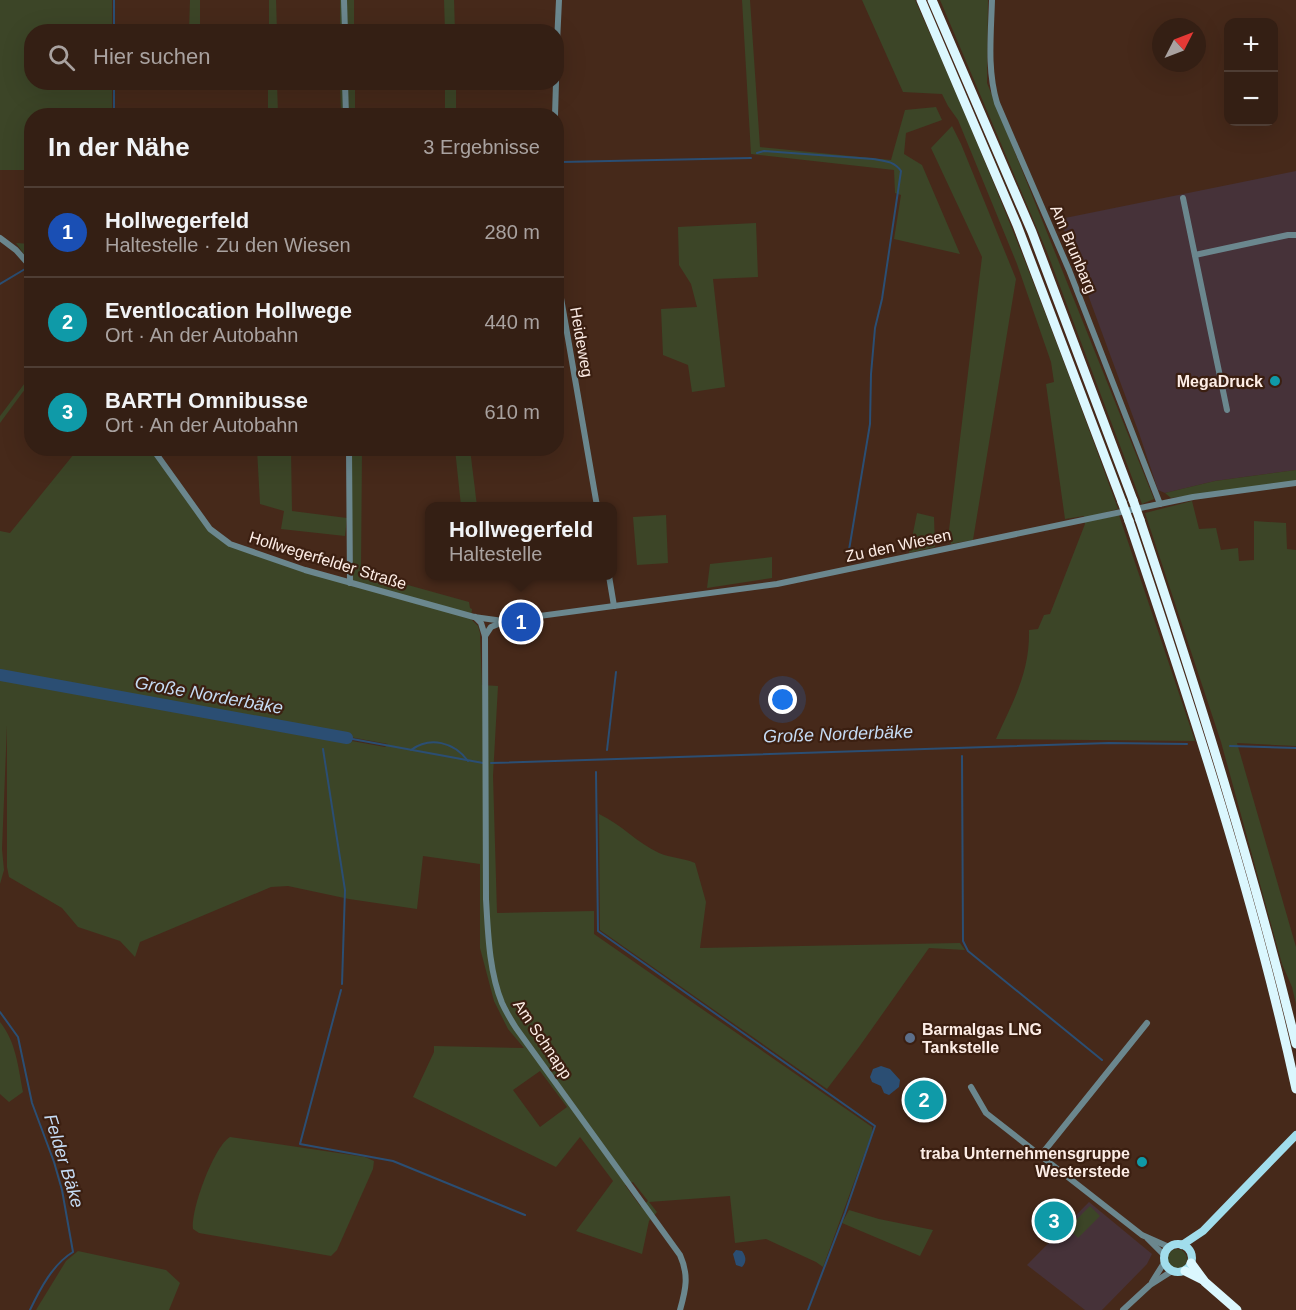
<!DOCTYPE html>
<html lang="de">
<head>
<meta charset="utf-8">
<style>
	body { margin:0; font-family:Helvetica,sans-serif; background:#3f2c22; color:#f1f3f6 }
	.controls { position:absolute; right:18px; top:18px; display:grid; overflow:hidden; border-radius:12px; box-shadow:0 6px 24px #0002 }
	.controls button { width:54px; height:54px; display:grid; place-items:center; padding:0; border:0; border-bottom:2px solid #4e3d34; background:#341f14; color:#f1f3f6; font:30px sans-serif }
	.compass { position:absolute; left:1152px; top:18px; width:54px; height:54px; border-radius:50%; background:#341f14; box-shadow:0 6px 24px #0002; rotate:48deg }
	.you { position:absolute; left:783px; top:700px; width:21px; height:21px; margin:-15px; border:4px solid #fff; border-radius:50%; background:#1a73e8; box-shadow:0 0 0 9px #1a73e833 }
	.badge { display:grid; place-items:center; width:39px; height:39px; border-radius:50%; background:#1a73e8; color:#fff; font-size:20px; font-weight:700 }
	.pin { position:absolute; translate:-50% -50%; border:3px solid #fff; box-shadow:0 2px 6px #0006 }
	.popup { position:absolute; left:425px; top:502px; width:192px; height:78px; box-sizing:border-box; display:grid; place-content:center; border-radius:12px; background:#341f14; filter:drop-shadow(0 2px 4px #0005); font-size:20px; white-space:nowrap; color:#a9a2a0 }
	.popup b { font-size:22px; color:#f1f3f6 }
	.popup::after { content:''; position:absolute; left:50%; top:100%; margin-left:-12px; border:12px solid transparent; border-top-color:#341f14 }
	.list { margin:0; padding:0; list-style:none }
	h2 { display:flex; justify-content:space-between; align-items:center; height:78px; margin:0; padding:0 24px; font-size:26px }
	h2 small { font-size:20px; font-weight:400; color:#a9a2a0 }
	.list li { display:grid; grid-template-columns:39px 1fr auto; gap:18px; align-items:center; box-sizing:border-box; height:90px; padding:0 24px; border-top:2px solid #4e3d34 }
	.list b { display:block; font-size:22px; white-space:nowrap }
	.list p { margin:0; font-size:20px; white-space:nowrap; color:#a9a2a0 }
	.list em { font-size:20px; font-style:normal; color:#a9a2a0 }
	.icon { flex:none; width:33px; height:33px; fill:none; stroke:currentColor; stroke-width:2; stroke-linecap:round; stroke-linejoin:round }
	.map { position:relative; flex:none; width:1296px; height:1310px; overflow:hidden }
	.search { position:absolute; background:#341f14; box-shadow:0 6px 24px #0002; left:24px; top:24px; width:540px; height:66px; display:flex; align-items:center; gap:15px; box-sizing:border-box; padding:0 21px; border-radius:24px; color:#a9a2a0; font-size:22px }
	.panel { position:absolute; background:#341f14; box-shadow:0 6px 24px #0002; left:24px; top:108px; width:540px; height:348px; border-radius:24px }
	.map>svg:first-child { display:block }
	.commercial { fill:#463239 }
	.green { fill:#3c4527; fill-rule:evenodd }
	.water { fill:#2b4e73 }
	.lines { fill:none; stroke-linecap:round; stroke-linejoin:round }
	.stream { stroke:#2b4e73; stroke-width:2 }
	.river { stroke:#2b4e73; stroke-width:12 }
	.minor { stroke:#6b878e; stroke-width:6 }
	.major { stroke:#a1ddec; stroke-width:8 }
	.highway { stroke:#dbf7fe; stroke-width:9 }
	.highway-bridge { stroke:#dbf7fe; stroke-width:9 }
	.culture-dot { fill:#0f9aa8; stroke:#3b1f11; stroke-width:2 }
	.service-dot { fill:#5c6f8a; stroke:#3b1f11; stroke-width:2 }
	.labels { text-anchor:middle; stroke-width:4.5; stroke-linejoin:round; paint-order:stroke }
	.street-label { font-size:16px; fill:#fdede6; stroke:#3b1f11 }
	.poi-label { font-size:16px; font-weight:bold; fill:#fdede6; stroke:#3b1f11; text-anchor:end }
	.water-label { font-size:18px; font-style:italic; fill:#c5dbf4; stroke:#3b1f11 }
</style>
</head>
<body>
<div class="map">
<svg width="1296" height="1310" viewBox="0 0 1296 1310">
	<rect width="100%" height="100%" fill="#46291a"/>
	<g class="commercial">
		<path d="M1296 171V470L1215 481 1165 493 1158 490 1139 433 1060 219Z"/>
		<path d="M1089 1202 1152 1254 1147 1264 1102 1310H1085L1027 1265Z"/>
	</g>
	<g class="green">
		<path d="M0 0H112V31L32 32V82L112 83V115L32 116 31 170H0Z"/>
		<path d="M190 0H200V31H189Z"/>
		<path d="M269 0H276L277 31H269Z"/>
		<rect x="340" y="0" width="14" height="31"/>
		<path d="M444 0H454L455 31H445Z"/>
		<path d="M742 0H750L760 147 891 160 905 110 936 107 942 120 906 133 904 154 922 165 960 254 894 239 901 195 895 193 894 170 751 154Z"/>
		<path d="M862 0H915C990 166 1056 337 1118 509L1100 514V519L1119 515 1195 741 996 739C1013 701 1030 673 1029 630L1038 629 1044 615 1050 614 1085 524 1084 516 1065 519 1046 384 1054 382 1051 362 1017 264 958 120 948 106 942 94 903 92Z"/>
		<path d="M940 0H988L987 83 1154 499 1142 504 1047 252Z"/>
		<path d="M268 83H277L278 115H268Z"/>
		<path d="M340 83H355V115H341Z"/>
		<rect x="445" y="83" width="11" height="32"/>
		<path d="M952 126 961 144 1016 279 973 540 951 544 949 530 982 257 931 148Z"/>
		<path d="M756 223 758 277 713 279 725 387 692 392 688 365 663 355 661 309 697 307 691 284 679 265 678 227Z"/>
		<path d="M16 243 31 244V264Z"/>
		<path d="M31 375V381L0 423V416Z"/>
		<path d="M78 449H150L209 531 225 543 303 572 353 581 351 449H362L361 572 469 602 470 608 472 609 471 619 478 626 480 633 482 685 498 686 493 776 497 913 594 911V934L872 1127V1133L823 1267 816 1262 766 1239 735 1243 730 1196 649 1202 657 1212 649 1221 642 1254 576 1231 613 1181 580 1137 556 1167 413 1097 434 1052V1046L524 1048 508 1029 494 1001 480 948V864L423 856 417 909 349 899 288 886 271 887 140 942 135 957 120 941 78 927 62 908 9 877 7 867V725L2 849 4 870 0 884V677L385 747 388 744 0 673V531L10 533ZM540 1071 567 1107 540 1127 513 1090ZM633 1182 648 1201 641 1207 625 1185Z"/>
		<path d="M257 449H291L292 511 347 518 345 536 281 529 284 511 260 504Z"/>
		<path d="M455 449H470L477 506H461Z"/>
		<path d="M1296 470V481L1171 498 1165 493 1215 481Z"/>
		<path d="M1192 501 1199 529 1216 528 1221 550 1238 548 1239 561 1254 560V521L1286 523 1287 549 1296 550V746L1237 743 1296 947V1004L1292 987 1282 964 1221 742 1145 513Z"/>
		<path d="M917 513 934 517 935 547 909 553Z"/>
		<path d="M666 515 668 563 637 565 633 517Z"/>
		<path d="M772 557V578L707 588 710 564Z"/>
		<path d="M599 814C621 824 637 843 659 853 671 858 683 858 695 863L706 902 700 948 960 943 965 950 929 948 859 1047 827 1089 600 930Z"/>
		<path d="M0 1022C16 1042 18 1066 23 1092L9 1102 0 1094Z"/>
		<path d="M230 1137 365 1157 374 1161 373 1169 337 1250 331 1256 199 1233 193 1229C190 1211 214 1146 230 1137Z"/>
		<path d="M1090 1206 1100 1216 1078 1238 1068 1228Z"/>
		<path d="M849 1210 879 1219 933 1230 920 1256 842 1223Z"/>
		<circle cx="1177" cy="1259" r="10"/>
		<path d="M78 1251 166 1270 180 1283 169 1310H36L66 1261Z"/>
	</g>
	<g class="water">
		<path d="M881 1066 890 1069 900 1080 899 1087 889 1095 884 1093 881 1086 872 1082 870 1077 873 1069Z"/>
		<path d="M736 1250 742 1251C746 1256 747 1262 742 1267L736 1265 733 1254Z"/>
	</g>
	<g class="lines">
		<g class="stream">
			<path d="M114 32V0"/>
			<path d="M114 116V82"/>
			<path d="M757 153 764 151 873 159C885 161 894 161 901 171L882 299 875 328 871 374 870 424 847 562"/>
			<path d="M562 162 751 158"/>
			<path d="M0 284 25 269"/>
			<path d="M347 738 483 763"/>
			<path d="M1230 746 1296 748"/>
			<path d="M323 749 345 890 342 984"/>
			<path d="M411 750C430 736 454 742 468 761"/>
			<path d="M607 750 616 672"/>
			<path d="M962 756 963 941 968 951 1102 1060"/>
			<path d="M491 763 1109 743 1187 744"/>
			<path d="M596 772 598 931 875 1126 845 1213 808 1310"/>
			<path d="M341 990 300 1144 393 1161 525 1215"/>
			<path d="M0 1012 18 1037 32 1103 54 1162 62 1190 73 1252C53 1264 40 1289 30 1310"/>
		</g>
		<path class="river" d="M0 675 347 738"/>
		<g class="minor">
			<path d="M344 0 345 32"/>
			<path d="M992 0C991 35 987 70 997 103L1069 270 1160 504"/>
			<path d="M556 64 559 0"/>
			<path d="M345 82 346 116"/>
			<path d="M555 116 556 82"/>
			<path d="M556 180 561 298 597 506"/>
			<path d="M1183 198 1227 410"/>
			<path d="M0 238 16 250 32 268"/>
			<path d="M1195 255 1288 235H1296"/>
			<path d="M152 448 210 529 230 544 305 570 474 617 503 621 777 584 1193 497 1296 483"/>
			<path d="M349 448 350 583"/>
			<path d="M609 576 614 606"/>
			<path d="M475 617 481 623 485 636 486 899C488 933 489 971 502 1003 506 1012 511 1020 516 1028L680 1255C689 1275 686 1289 680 1310"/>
			<path d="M485 636 491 627 503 622"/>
			<path d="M971 1087 986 1113 1142 1235 1169 1247"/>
			<path d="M1041 1155 1147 1023"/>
			<path d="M1148 1239 1164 1255"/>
			<path d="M1152 1282 1164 1263"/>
			<path d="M1123 1310 1150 1285 1172 1271"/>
		</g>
		<g class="major">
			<circle cx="1178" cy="1258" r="14"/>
			<path d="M1182 1245 1203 1231 1296 1135"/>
		</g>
		<g class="highway">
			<path d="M921 0 1017 225 1122 502"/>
			<path d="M932 0 1032 232 1133 500"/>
			<path d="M1140 520C1198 693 1253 867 1296 1044"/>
			<path d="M1129 521C1192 708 1254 896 1296 1089"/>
			<path d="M1191 1263 1205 1282 1237 1310"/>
			<path d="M1185 1271 1203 1280"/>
		</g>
		<g class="highway-bridge">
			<path d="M1133 500 1140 520"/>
			<path d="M1122 502 1129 521"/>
		</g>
	</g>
	<g class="culture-dot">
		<circle cx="1275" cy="381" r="6"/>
		<circle cx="1142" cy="1162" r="6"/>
	</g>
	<circle class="service-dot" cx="910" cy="1038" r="6"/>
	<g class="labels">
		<g class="street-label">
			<text transform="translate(1074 249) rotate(67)" y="6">Am Brunbarg</text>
			<text transform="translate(582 342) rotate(80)" y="6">Heideweg</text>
			<text transform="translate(898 545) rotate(-12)" y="6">Zu den Wiesen</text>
			<text transform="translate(328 560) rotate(17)" y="6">Hollwegerfelder Straße</text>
			<text transform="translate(543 1039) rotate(56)" y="6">Am Schnapp</text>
		</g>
		<g class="poi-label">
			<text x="1263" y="387">MegaDruck</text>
			<text x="922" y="1035" text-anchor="start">Barmalgas LNG<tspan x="922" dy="18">Tankstelle</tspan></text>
			<text x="1130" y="1159">traba Unternehmensgruppe<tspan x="1130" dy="18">Westerstede</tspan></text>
		</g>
		<g class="water-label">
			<text transform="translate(209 695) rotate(10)" y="6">Große Norderbäke</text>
			<text transform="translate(838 734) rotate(-2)" y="6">Große Norderbäke</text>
			<text transform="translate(64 1161) rotate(73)" y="6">Felder Bäke</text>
		</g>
	</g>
</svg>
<div class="controls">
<button>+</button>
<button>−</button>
</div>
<svg class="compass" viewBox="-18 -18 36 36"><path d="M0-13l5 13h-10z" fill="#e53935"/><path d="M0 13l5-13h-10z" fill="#a9a2a0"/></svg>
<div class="you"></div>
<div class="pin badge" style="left:521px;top:622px;background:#1a4fb4">1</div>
<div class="popup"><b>Hollwegerfeld</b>Haltestelle</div>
<div class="pin badge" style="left:924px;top:1100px;background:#0f9aa8">2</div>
<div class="pin badge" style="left:1054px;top:1221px;background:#0f9aa8">3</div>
<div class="search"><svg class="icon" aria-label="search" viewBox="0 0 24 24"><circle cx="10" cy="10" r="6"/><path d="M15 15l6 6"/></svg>Hier suchen</div>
<section class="panel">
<h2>In der Nähe<small>3 Ergebnisse</small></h2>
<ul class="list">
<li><span class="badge" style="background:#1a4fb4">1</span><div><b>Hollwegerfeld</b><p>Haltestelle · Zu den Wiesen</p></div><em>280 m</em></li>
<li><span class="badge" style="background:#0f9aa8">2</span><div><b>Eventlocation Hollwege</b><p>Ort · An der Autobahn</p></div><em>440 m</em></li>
<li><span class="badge" style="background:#0f9aa8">3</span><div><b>BARTH Omnibusse</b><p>Ort · An der Autobahn</p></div><em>610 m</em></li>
</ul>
</section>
</div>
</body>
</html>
